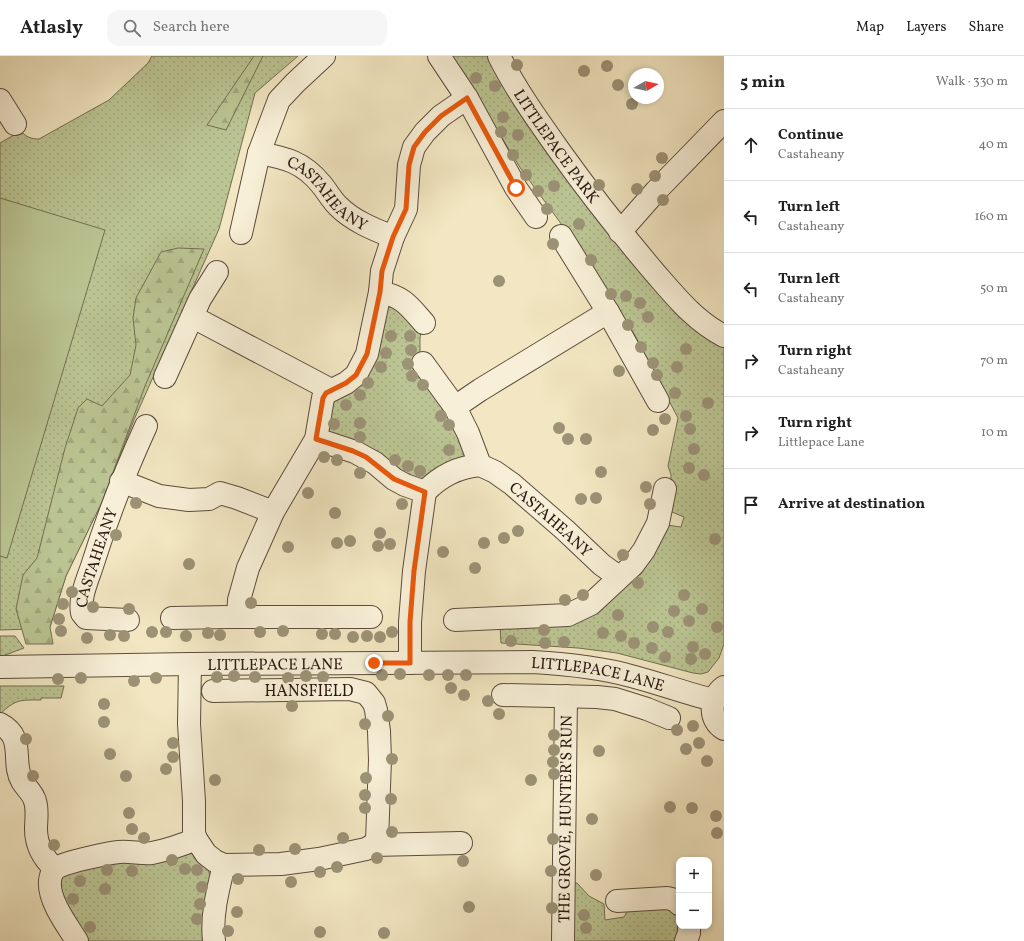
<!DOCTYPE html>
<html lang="en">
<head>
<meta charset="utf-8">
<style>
	body { margin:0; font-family:Vollkorn,serif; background:#f6f6f6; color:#222 }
	.controls { position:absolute; right:12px; bottom:12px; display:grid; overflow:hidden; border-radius:8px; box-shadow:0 2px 6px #0003 }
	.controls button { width:36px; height:36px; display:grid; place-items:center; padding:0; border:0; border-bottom:1px solid #e0e0e0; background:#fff; color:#222; font:20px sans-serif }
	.compass { position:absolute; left:628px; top:12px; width:36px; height:36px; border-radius:50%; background:#fff; box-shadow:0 2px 6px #0003; rotate:81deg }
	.stop { position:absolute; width:12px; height:12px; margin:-9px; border:3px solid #ea580c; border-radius:50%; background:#fff }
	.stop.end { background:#ea580c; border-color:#fff; box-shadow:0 1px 4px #0008 }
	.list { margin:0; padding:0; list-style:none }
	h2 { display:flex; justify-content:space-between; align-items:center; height:52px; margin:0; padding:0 16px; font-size:17px }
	h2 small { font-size:13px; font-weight:400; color:#767676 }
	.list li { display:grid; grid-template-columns:26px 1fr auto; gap:12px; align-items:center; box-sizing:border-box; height:72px; padding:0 16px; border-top:1px solid #e0e0e0 }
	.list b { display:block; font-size:15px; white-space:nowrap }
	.list p { margin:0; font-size:13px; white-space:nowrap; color:#767676 }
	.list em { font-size:13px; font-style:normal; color:#767676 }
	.icon { flex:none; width:22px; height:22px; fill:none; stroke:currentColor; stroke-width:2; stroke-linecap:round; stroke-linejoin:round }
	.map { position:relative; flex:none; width:724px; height:885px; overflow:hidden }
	header { display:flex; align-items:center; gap:24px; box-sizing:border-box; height:56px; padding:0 20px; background:#fff; border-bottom:1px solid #e0e0e0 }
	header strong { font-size:19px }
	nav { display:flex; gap:22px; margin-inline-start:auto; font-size:14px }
	.search { width:280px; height:36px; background:#f6f6f6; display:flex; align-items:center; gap:10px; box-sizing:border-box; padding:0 14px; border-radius:12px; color:#767676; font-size:15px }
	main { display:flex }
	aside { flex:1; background:#fff }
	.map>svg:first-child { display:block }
	.grass { fill:url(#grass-dots); stroke:#736e52 }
	.forest { fill:url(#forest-firs); stroke:#736e52 }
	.pitch { fill:#bbc593; stroke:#736e52 }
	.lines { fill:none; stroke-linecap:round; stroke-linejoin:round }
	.minor-casing { stroke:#5d4c3d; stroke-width:24 }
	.minor { stroke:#f7efd7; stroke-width:22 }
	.tree { fill:#9c9276 }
	.route { stroke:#ea580c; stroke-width:5 }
	.labels { text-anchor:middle; stroke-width:4; stroke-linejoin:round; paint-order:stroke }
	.street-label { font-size:16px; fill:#2b1811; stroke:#f7efd7 }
</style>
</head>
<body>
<header>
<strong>Atlasly</strong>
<div class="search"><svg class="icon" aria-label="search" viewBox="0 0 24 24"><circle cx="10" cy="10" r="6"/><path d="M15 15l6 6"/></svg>Search here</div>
<nav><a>Map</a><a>Layers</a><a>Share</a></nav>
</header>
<main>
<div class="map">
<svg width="724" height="885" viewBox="0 0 724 885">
	<defs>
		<pattern id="grass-dots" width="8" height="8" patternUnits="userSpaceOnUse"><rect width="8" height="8" fill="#bbc593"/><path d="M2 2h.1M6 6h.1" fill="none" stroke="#a1a87e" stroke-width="1.8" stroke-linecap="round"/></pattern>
		<pattern id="forest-firs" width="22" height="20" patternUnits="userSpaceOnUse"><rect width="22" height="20" fill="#bbc593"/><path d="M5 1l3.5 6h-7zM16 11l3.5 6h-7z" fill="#a1a87e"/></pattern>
	</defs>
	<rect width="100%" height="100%" fill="#f2e7c2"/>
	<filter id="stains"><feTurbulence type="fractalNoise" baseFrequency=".005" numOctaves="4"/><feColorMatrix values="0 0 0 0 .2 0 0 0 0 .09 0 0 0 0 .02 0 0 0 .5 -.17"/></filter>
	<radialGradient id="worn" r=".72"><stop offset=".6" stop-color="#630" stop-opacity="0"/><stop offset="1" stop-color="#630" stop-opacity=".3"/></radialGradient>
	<g class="grass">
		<path d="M152 0H298L255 37 219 173 134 364 102 446 66 520 50 571 32 573 0 574V87L21 75C26 81 31 83 39 83L109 44 148 7Z"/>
		<path d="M452 0H490L658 237 677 259 687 267 724 289V588L719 602 708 616 701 618 693 617 617 597 578 592 501 587 500 571 562 565 622 526 641 518 659 490 667 469 681 471 684 461 672 456 669 454 671 419 668 410 678 362 636 281 595 214 521 113Z"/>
		<path d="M390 242 421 273 420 282V298L468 394C458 412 434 421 415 426L327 377 328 346 377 276Z"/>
		<path d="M0 580H15L24 592 0 601Z"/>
		<path d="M0 630H64L61 642H41V644C20 644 16 643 0 658Z"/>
		<path d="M191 795C203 805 209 809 211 826L207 885H86L63 848 59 824 70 813Z"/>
		<path d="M569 827H577L589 840 604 848 605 864 624 861 629 852 642 849 675 855C682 864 678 874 676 885H570Z"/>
	</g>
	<g class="forest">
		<path d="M254 0H263L226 74 207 69Z"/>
		<path d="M178 192 204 193 145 330 102 446 66 520 50 571 53 588H26L16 553 23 519 37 502 65 392 78 352 87 343 102 350 130 319 136 289 133 262 136 242 161 196Z"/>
	</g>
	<path class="pitch" d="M0 142 105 174 7 502 0 500Z"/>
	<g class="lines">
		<g class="minor-casing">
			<g id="minor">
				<path d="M439 0 467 42 516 132 536 161"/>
				<path id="s1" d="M499 0C516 34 539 66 561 97 591 139 622 178 655 217 676 241 695 265 724 280"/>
				<path d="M0 44 15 68"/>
				<path id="s2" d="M259 97C286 102 303 106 321 128 327 135 331 143 338 150 353 165 373 173 393 181"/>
				<path d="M620 176 656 135 724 65"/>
				<path d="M241 177 259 97 279 44 295 27 324 0"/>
				<path d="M561 180 608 256 658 345"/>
				<path d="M380 236C404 241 409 250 424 267"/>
				<path id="s3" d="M608 256 480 334 455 351 468 377 480 409 495 416 512 428 565 474 602 509 619 521"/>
				<path d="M193 261 331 334"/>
				<path d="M423 307 455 351"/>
				<path d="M165 321 200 243 217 216"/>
				<path d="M316 383 355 396 375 407 394 423 405 429 425 436 414 515 410 566V607"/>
				<path d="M121 425 159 440 189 444 209 443 220 437 237 442 273 456"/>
				<path d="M425 436C440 420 458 411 480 409"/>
				<path d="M238 561 239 544 248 512 273 456 316 383 323 342 326 337 346 327 356 319 367 298 380 236 382 215 393 181 406 153 409 109 414 91 425 76 441 60 467 42"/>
				<path d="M172 562 229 561H371"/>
				<path id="s4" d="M128 564 86 562 82 557C79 541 88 523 93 507 108 459 125 416 146 370"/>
				<path d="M455 564 568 559 591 548 633 509 644 494 658 467 665 433"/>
				<path d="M190 608 189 668 194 745V777L196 783 206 798 215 805 224 809 281 808 319 803 366 793 373 789 377 785 380 704 379 675 376 654 374 647 366 637 350 633 213 635"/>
				<path id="s5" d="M0 611 190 608 533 606C566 608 599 611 631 620 658 627 685 637 713 644"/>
				<path d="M724 631C710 641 708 664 724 673"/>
				<path d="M503 639 597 641 615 643 647 653 669 662"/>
				<path d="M0 668C26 681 11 706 22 725 26 732 33 737 35 745 38 754 36 764 36 773 36 789 43 802 55 813"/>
				<path d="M373 789 461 787"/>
				<path d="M617 845 667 842 675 844 679 848"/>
				<path d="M77 885C67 869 48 844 50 825 50 822 52 816 54 813 60 807 109 797 119 796 130 795 141 798 152 797 167 794 182 789 196 783"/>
				<path d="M214 885C211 860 218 833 224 809"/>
				<path id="s6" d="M563 885 566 640"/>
				<path d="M686 885 689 877V870"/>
			</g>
		</g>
		<use href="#minor" class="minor"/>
	</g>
	<g class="tree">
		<circle cx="517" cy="9" r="6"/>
		<circle cx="607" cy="10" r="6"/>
		<circle cx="584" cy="15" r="6"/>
		<circle cx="476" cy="22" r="6"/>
		<circle cx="618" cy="29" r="6"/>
		<circle cx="495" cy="30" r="6"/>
		<circle cx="632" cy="48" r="6"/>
		<circle cx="503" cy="61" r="6"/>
		<circle cx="501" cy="76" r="6"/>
		<circle cx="518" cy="79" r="6"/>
		<circle cx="513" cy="99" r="6"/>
		<circle cx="662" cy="102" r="6"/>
		<circle cx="526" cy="119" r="6"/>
		<circle cx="655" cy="120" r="6"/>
		<circle cx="599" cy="129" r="6"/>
		<circle cx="554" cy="130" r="6"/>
		<circle cx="637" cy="133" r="6"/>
		<circle cx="538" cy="135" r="6"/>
		<circle cx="663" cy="144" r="6"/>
		<circle cx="547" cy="153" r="6"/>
		<circle cx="579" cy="168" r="6"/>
		<circle cx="553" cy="188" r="6"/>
		<circle cx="591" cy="204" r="6"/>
		<circle cx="499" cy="225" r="6"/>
		<circle cx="611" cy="238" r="6"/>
		<circle cx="626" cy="240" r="6"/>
		<circle cx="640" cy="247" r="6"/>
		<circle cx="648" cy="261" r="6"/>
		<circle cx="628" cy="269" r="6"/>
		<circle cx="391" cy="280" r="6"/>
		<circle cx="410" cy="280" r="6"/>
		<circle cx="641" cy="291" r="6"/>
		<circle cx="686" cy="293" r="6"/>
		<circle cx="411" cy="294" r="6"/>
		<circle cx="386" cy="297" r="6"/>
		<circle cx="653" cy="307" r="6"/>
		<circle cx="408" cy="308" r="6"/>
		<circle cx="381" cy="311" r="6"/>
		<circle cx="677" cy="311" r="6"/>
		<circle cx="619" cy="315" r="6"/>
		<circle cx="657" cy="319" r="6"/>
		<circle cx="412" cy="320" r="6"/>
		<circle cx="368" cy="327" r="6"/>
		<circle cx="423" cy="329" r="6"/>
		<circle cx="675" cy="337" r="6"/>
		<circle cx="360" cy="339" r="6"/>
		<circle cx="708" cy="347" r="6"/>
		<circle cx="346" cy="349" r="6"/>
		<circle cx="441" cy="360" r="6"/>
		<circle cx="686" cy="360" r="6"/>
		<circle cx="665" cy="363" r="6"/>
		<circle cx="360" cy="367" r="6"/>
		<circle cx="334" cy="368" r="6"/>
		<circle cx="449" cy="369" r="6"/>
		<circle cx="559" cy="372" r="6"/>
		<circle cx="690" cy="373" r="6"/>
		<circle cx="653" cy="374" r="6"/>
		<circle cx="360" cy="381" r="6"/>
		<circle cx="568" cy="383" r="6"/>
		<circle cx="586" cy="383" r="6"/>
		<circle cx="694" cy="393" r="6"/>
		<circle cx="449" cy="394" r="6"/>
		<circle cx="324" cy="401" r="6"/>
		<circle cx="337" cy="404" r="6"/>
		<circle cx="395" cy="404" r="6"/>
		<circle cx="408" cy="410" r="6"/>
		<circle cx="689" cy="412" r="6"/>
		<circle cx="420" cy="415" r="6"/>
		<circle cx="601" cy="416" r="6"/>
		<circle cx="360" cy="417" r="6"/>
		<circle cx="704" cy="419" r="6"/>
		<circle cx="646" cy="431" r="6"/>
		<circle cx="308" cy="437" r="6"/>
		<circle cx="596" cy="442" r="6"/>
		<circle cx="581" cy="443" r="6"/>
		<circle cx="136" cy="447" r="6"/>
		<circle cx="402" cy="448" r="6"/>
		<circle cx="650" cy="448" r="6"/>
		<circle cx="335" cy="457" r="6"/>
		<circle cx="518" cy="475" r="6"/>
		<circle cx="380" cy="477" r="6"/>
		<circle cx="116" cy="479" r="6"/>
		<circle cx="504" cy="482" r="6"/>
		<circle cx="715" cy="483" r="6"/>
		<circle cx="350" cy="485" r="6"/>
		<circle cx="337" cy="487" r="6"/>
		<circle cx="484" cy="487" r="6"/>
		<circle cx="390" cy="488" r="6"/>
		<circle cx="378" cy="490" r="6"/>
		<circle cx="288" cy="491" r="6"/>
		<circle cx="443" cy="496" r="6"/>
		<circle cx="623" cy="499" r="6"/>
		<circle cx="189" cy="508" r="6"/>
		<circle cx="475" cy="512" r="6"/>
		<circle cx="638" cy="527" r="6"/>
		<circle cx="72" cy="536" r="6"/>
		<circle cx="583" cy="539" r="6"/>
		<circle cx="684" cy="539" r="6"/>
		<circle cx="565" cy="544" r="6"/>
		<circle cx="251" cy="547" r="6"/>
		<circle cx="63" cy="548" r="6"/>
		<circle cx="93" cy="551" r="6"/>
		<circle cx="129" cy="553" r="6"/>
		<circle cx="702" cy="553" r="6"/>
		<circle cx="674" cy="555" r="6"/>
		<circle cx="618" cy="559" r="6"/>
		<circle cx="59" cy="563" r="6"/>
		<circle cx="689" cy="565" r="6"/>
		<circle cx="653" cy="571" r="6"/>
		<circle cx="717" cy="571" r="6"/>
		<circle cx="544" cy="574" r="6"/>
		<circle cx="61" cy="575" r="6"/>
		<circle cx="283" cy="575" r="6"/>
		<circle cx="152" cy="576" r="6"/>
		<circle cx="166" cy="576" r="6"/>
		<circle cx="260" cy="576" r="6"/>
		<circle cx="392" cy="576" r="6"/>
		<circle cx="668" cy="576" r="6"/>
		<circle cx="208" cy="577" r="6"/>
		<circle cx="603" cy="577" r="6"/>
		<circle cx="322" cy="578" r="6"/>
		<circle cx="335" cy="578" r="6"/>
		<circle cx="110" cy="579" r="6"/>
		<circle cx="220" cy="579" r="6"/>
		<circle cx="124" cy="580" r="6"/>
		<circle cx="186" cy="580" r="6"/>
		<circle cx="367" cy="580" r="6"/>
		<circle cx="621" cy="580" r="6"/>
		<circle cx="353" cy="581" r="6"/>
		<circle cx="380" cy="581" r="6"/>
		<circle cx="87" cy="582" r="6"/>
		<circle cx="511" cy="585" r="6"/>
		<circle cx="564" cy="586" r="6"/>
		<circle cx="545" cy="587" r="6"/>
		<circle cx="634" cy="587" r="6"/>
		<circle cx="693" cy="591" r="6"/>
		<circle cx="652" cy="592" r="6"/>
		<circle cx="705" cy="598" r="6"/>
		<circle cx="665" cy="601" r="6"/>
		<circle cx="691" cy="603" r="6"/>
		<circle cx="400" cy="618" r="6"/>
		<circle cx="382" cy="619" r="6"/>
		<circle cx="429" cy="619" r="6"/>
		<circle cx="448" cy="619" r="6"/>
		<circle cx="466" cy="619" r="6"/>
		<circle cx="234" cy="620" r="6"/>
		<circle cx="306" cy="620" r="6"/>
		<circle cx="217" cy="621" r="6"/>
		<circle cx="255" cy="621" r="6"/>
		<circle cx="323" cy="621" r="6"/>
		<circle cx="81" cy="622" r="6"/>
		<circle cx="156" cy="622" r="6"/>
		<circle cx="288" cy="622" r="6"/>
		<circle cx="58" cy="623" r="6"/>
		<circle cx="134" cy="625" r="6"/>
		<circle cx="451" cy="632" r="6"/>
		<circle cx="464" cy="639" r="6"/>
		<circle cx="488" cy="645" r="6"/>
		<circle cx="104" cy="648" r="6"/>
		<circle cx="292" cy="650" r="6"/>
		<circle cx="499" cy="658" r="6"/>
		<circle cx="388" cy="660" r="6"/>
		<circle cx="104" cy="666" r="6"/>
		<circle cx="365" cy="668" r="6"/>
		<circle cx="693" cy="670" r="6"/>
		<circle cx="677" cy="674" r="6"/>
		<circle cx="554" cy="679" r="6"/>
		<circle cx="26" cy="683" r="6"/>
		<circle cx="173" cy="687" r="6"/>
		<circle cx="699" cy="687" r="6"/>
		<circle cx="686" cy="693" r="6"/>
		<circle cx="554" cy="694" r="6"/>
		<circle cx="599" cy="695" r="6"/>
		<circle cx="110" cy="698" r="6"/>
		<circle cx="173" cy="701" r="6"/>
		<circle cx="392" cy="703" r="6"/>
		<circle cx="707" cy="705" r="6"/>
		<circle cx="553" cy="706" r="6"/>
		<circle cx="166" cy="713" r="6"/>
		<circle cx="554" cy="718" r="6"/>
		<circle cx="33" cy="720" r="6"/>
		<circle cx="126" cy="720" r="6"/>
		<circle cx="366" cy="722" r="6"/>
		<circle cx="215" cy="724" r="6"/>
		<circle cx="531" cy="724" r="6"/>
		<circle cx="365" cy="739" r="6"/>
		<circle cx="391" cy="743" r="6"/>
		<circle cx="670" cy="751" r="6"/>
		<circle cx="365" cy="752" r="6"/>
		<circle cx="692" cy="752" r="6"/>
		<circle cx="129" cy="757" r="6"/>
		<circle cx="716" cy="760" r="6"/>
		<circle cx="592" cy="763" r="6"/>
		<circle cx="132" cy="773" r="6"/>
		<circle cx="392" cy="776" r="6"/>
		<circle cx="717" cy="777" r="6"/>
		<circle cx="144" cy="782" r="6"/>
		<circle cx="343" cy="782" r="6"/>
		<circle cx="553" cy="783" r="6"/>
		<circle cx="54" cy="789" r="6"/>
		<circle cx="295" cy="793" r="6"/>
		<circle cx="259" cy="794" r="6"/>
		<circle cx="377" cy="802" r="6"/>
		<circle cx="172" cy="804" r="6"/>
		<circle cx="463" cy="805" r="6"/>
		<circle cx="337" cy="811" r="6"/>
		<circle cx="185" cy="813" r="6"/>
		<circle cx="107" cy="814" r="6"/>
		<circle cx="197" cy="814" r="6"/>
		<circle cx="132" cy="815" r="6"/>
		<circle cx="551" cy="815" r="6"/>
		<circle cx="320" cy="816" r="6"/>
		<circle cx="596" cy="819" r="6"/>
		<circle cx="238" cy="823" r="6"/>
		<circle cx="80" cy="825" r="6"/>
		<circle cx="291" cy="826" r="6"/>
		<circle cx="202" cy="831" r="6"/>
		<circle cx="105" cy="833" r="6"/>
		<circle cx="73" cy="843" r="6"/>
		<circle cx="200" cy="848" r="6"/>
		<circle cx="469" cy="851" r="6"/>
		<circle cx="552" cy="852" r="6"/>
		<circle cx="237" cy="856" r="6"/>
		<circle cx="584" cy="859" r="6"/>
		<circle cx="197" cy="863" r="6"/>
		<circle cx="90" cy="871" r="6"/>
		<circle cx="586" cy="872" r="6"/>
		<circle cx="228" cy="875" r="6"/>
		<circle cx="320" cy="876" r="6"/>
		<circle cx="384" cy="877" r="6"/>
	</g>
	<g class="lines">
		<path class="route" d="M374 607H410V566L414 515 425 436 394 423 366 401 353 395 316 383 323 342 326 337 346 327 356 319 367 298 380 236 382 215 393 181 406 153 409 109 414 91 425 76 441 60 467 42 516 132"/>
	</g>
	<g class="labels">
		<g class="street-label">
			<text dy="6" stroke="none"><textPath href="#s1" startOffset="107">LITTLEPACE PARK</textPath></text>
			<text dy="6" stroke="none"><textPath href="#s2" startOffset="82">CASTAHEANY</textPath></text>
			<text dy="6" stroke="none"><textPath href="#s3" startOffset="333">CASTAHEANY</textPath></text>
			<text dy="6" stroke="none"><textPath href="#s4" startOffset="106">CASTAHEANY</textPath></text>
			<text dy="6" stroke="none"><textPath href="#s5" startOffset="275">LITTLEPACE LANE</textPath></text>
			<text dy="6" stroke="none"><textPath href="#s5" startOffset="599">LITTLEPACE LANE</textPath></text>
			<text x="309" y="640">HANSFIELD</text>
			<text dy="6" stroke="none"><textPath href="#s6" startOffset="122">THE GROVE, HUNTER'S RUN</textPath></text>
		</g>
	</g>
	<rect width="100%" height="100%" filter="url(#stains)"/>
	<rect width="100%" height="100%" fill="url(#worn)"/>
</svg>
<div class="controls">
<button>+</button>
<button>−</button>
</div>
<svg class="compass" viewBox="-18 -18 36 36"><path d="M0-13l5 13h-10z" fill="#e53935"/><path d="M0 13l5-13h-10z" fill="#767676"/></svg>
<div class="stop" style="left:516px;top:132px"></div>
<div class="stop end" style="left:374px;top:607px"></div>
</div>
<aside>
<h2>5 min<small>Walk · 330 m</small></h2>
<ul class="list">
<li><svg class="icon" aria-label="ahead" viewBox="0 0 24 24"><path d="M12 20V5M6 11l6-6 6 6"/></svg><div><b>Continue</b><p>Castaheany</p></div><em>40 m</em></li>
<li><svg class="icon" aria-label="left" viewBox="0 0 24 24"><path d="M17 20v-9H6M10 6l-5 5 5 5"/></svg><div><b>Turn left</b><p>Castaheany</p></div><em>160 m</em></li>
<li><svg class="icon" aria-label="left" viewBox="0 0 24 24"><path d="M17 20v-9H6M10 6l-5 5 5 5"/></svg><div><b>Turn left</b><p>Castaheany</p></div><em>50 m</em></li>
<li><svg class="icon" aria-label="right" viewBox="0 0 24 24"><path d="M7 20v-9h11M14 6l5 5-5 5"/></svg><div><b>Turn right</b><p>Castaheany</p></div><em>70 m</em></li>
<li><svg class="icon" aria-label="right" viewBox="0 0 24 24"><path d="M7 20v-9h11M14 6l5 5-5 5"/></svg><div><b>Turn right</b><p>Littlepace Lane</p></div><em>10 m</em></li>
<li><svg class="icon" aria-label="arrive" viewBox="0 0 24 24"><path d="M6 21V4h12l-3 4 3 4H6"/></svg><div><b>Arrive at destination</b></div></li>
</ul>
</aside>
</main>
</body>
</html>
